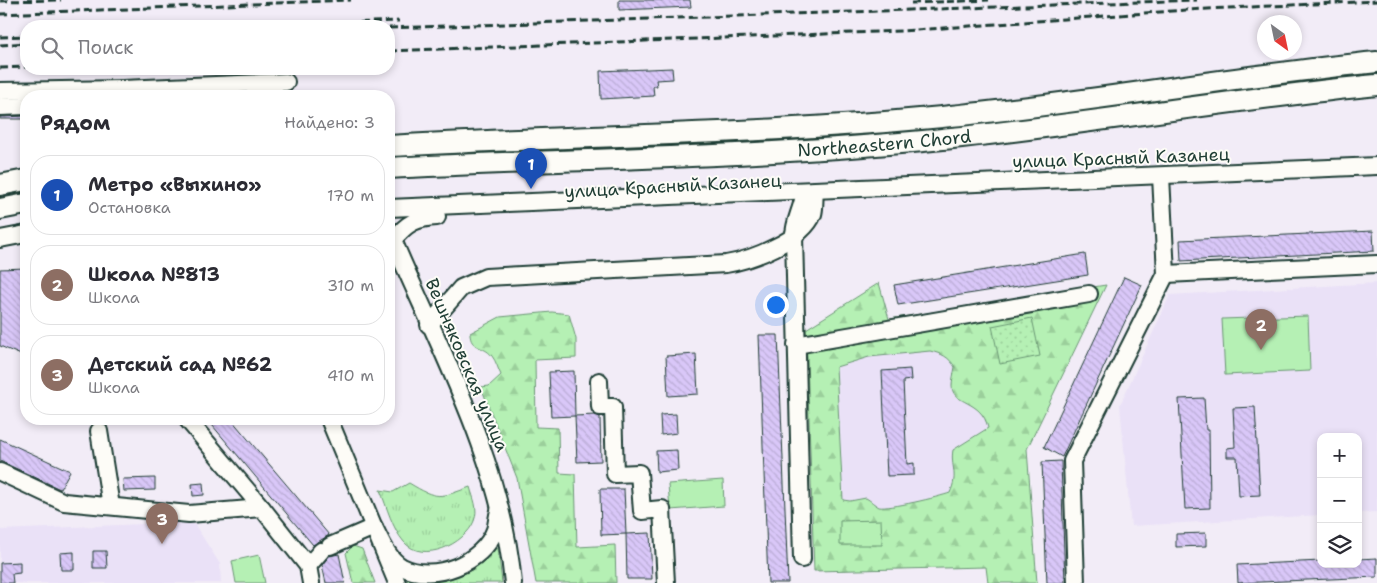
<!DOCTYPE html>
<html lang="ru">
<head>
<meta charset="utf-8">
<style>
	body { margin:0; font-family:"Shantell Sans",sans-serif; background:#f7f7f7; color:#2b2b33 }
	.controls { position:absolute; right:15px; bottom:15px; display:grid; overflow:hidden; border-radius:10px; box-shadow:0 2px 8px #0003 }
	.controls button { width:45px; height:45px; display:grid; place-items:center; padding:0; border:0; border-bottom:1px solid #e1e1e2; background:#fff; color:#2b2b33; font:25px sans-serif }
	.compass { position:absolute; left:1257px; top:15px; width:45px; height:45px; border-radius:50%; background:#fff; box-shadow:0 2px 8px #0003; rotate:147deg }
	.you { position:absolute; left:775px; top:304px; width:18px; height:18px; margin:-12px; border:4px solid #fff; border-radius:50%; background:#1a73e8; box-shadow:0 0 0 8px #1a73e833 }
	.badge { display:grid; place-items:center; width:32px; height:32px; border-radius:50%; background:#1f6fb2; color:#fff; font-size:16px; font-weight:700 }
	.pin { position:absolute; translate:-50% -41px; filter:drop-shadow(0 1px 2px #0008) }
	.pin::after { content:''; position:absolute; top:26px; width:18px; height:15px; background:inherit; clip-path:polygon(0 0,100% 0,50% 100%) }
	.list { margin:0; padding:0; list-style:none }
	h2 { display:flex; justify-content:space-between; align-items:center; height:65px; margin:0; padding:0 20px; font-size:21px }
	h2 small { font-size:16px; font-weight:400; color:#7c7c81 }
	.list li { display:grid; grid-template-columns:32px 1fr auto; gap:15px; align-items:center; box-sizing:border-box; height:80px; margin:0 10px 10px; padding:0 10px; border:1px solid #e1e1e2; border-radius:20px }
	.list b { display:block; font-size:19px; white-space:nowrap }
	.list p { margin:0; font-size:16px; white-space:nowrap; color:#7c7c81 }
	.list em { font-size:16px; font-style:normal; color:#7c7c81 }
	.icon { flex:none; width:28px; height:28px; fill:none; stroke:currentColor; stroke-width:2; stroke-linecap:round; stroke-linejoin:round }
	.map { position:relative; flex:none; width:1377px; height:583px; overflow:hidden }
	.search { position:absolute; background:#fff; box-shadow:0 2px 8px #0003; left:20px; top:20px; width:375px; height:55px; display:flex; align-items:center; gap:12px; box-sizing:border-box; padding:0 18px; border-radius:20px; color:#7c7c81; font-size:19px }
	.panel { position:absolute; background:#fff; box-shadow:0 2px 8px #0003; left:20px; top:90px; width:375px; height:335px; border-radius:20px }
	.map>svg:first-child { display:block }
	.built { fill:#eae1f7 }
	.grass { fill:url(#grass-tufts); stroke:#6a9674 }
	.forest { fill:url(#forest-firs); stroke:#6a9674; fill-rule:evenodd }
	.park { fill:url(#park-dots); stroke:#6a9674 }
	.garden { fill:#b5f0b4; stroke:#6a9674 }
	.building { fill:url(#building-back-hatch); stroke:#1f3d34 }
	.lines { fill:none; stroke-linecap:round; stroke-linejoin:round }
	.minor-casing { stroke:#1f3d34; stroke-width:20 }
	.major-casing { stroke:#1f3d34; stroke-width:24 }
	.minor { stroke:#fdfcf7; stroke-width:16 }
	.major { stroke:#fdfcf7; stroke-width:20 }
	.rail { stroke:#1f3d34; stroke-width:3; stroke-dasharray:8 4; stroke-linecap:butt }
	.labels { text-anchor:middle; stroke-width:4; stroke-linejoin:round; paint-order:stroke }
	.street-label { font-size:18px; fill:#1f3d34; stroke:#fdfcf7 }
</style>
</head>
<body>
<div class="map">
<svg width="1377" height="583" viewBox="0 0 1377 583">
	<defs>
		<pattern id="grass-tufts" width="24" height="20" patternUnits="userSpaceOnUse" patternTransform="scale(1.25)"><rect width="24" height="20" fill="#b5f0b4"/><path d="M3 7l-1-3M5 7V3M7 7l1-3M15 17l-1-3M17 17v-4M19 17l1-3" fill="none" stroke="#9bcf9b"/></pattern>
		<pattern id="forest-firs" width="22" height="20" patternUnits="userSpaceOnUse" patternTransform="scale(1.25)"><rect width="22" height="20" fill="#b5f0b4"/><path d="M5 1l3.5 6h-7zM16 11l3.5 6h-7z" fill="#9bcf9b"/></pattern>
		<pattern id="park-dots" width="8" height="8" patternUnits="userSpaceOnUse" patternTransform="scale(1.25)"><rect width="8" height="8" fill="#b5f0b4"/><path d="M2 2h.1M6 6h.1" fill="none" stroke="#9bcf9b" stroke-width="1.8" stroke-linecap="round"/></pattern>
		<pattern id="building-back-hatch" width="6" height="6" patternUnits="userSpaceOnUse" patternTransform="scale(1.25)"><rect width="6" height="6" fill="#d9c7f8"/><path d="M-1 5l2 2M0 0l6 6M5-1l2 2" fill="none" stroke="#baacd5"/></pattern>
	</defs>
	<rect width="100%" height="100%" fill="#f2ecf7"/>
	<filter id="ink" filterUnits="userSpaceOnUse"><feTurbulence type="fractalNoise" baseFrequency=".02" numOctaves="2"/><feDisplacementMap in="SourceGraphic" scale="10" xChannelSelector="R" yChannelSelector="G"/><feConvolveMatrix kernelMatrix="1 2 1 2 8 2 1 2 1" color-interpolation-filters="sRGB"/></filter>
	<g filter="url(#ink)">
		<g class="built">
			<path d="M1377 283V512L1358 513V437H1321V515L1131 526 1120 405 1170 295Z"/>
			<path d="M983 344 994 507 826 519 815 356Z"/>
			<path d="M193 522 220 564 221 583H0V530Z"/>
		</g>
		<g class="grass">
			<path d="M409 483C437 500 440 498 470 487 473 498 479 509 474 521 465 544 423 564 404 542 392 528 387 507 380 490L393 492Z"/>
			<path d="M496 548H498L502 583H408L407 579C446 583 470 579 496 548Z"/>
		</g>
		<g class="forest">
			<path d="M879 283 889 319 1106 285 1027 449 1037 583H988L986 567 814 571 806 329ZM930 351C942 354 948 356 955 367 954 373 952 380 952 386 952 405 982 399 988 428L953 450C950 467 959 473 950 493 939 497 889 509 879 507 875 505 870 500 866 498L850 501 843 500 836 367 869 357Z"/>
			<path d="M552 312 569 314 576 339V358L535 360 536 427 558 428 559 473 575 474 577 547 615 545 616 583H536L517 478 481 387 489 386 501 375C498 369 496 361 492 356 484 345 470 350 470 333L500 317Z"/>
			<path d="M353 546 362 549 375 583H353L346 553Z"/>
		</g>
		<path class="park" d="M1032 318 1040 356 1000 364 992 326Z"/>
		<g class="garden">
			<path d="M1308 316 1310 371 1225 375 1222 319Z"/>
			<path d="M723 480 724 506 670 510 668 484Z"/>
			<path d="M881 520 882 545H840V521Z"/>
			<path d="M259 555 265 583H236L232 561Z"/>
		</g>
		<g class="building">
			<path d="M619 0H690L691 7 619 10Z"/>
			<path d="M672 68 673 79 656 80 657 86H653L654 96 601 99 600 71Z"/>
			<path d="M291 91V95L199 96 286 92Z"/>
			<path d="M26 116V119H0V117Z"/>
			<path d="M1373 231 1374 251 1181 261 1180 240Z"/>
			<path d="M1085 254 1088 275 898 305 894 285Z"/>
			<path d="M26 268V355H21L0 346V269Z"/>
			<path d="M1124 277 1142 285 1062 457 1044 447Z"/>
			<path d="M759 335H778L788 583H768Z"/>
			<path d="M696 354 698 394 668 396 666 356Z"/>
			<path d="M910 369 911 380 903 381 907 464 914 463V475L887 476 882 371Z"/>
			<path d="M574 371 575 416 551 417 549 372Z"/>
			<path d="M1204 398 1206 430H1209L1210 508 1185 509 1179 399Z"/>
			<path d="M1255 407 1260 495 1239 496 1237 457H1227V448L1235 447 1233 408Z"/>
			<path d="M676 414 677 433 661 435 660 415Z"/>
			<path d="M595 415 600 417 601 461 577 462 575 416Z"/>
			<path d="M207 419H231L329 535 313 545Z"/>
			<path d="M0 439 70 471 60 489 0 461Z"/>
			<path d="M677 450 678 470 657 472 656 451Z"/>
			<path d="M1061 461 1065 583H1047L1042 462Z"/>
			<path d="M155 478V490L124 491 123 479Z"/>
			<path d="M203 483 204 495 193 496 192 484Z"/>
			<path d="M600 489H624L626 534 601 535Z"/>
			<path d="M650 533 652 579H627L626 534Z"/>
			<path d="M1206 533V546L1176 547V534Z"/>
			<path d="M93 551H106L107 568H93Z"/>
			<path d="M74 552V570H61L60 553Z"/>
			<path d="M339 554 345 583H326L322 565 329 556Z"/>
			<path d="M1377 558V577L1238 583 1237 565 1321 561V564H1358V559Z"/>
			<path d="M20 562V573L12 574 13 583H0V563Z"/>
		</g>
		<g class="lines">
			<g class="minor-casing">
				<g id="minor">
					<path d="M0 91 122 89"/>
					<path d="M122 96V89L286 82"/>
					<path d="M0 107 26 106"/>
					<path d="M389 208 1377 166"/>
					<path d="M389 235 393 240C440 350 502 462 513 583"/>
					<path d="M0 239 26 234"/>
					<path d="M393 240C407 223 416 218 437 217"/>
					<path d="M1166 274 1377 264"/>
					<path d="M429 325 461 288 486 277 726 264C751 260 803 240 813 214 815 208 814 198 815 191"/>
					<path d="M796 345 1089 294"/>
					<path d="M599 381 600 407H613L615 474 639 473 642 511 662 509 666 583"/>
					<path d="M187 419 262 508"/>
					<path d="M329 419 397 583"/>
					<path d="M99 431 111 506"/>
					<path d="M0 472 64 502 189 514 262 508 308 566 311 583"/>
					<path d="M374 527C381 541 388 559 402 567 434 583 483 563 495 530 497 524 497 517 499 511"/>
					<path d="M330 546 374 527"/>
					<path d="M802 559 794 236C794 223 800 213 803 200L815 191"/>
					<path d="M308 566 321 551"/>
					<path d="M1076 583 1072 461 1166 274 1161 176"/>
				</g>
			</g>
			<g class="major-casing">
				<g id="major">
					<path d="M389 146C573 135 758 135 942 117 1087 103 1231 76 1377 62"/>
					<path id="s1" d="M389 168C563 159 738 158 912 142 1067 128 1221 100 1377 85"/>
					<path d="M0 185 26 180"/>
					<path d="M0 209 26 204"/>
				</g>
			</g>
			<use href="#minor" class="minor"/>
			<use href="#major" class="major"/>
			<g class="rail">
				<path d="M0 1 61 0"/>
				<path d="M911 3 989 0"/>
				<path d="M0 14 351 0"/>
				<path d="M276 26 399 21"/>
				<path d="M389 28 1197 0"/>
				<path d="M0 37 26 36"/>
				<path d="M0 45 26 43"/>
				<path d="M389 51 902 31 1186 10 1377 1"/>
				<path d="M0 68 26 67"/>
			</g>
		</g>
	</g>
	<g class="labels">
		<g class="street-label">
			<text dy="6" stroke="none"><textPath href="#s1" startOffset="496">Northeastern Chord</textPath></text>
			<text transform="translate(1121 158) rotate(-2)" y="6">улица Красный Казанец</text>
			<text transform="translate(673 186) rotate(-3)" y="6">улица Красный Казанец</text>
			<text transform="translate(467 365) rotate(67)" y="6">Вешняковская улица</text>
		</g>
	</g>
</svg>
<div class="controls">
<button>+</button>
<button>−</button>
<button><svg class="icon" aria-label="layers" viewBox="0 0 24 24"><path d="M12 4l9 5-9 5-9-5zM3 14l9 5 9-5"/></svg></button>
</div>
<svg class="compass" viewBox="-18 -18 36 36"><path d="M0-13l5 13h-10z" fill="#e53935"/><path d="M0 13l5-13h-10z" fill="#7c7c81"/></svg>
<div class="you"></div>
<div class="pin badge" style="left:531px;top:189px;background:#1a4fb4">1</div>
<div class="pin badge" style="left:1261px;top:350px;background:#8d6e63">2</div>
<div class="pin badge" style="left:162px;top:544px;background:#8d6e63">3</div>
<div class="search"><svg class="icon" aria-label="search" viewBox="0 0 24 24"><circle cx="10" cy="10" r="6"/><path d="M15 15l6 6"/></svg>Поиск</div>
<section class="panel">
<h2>Рядом<small>Найдено: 3</small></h2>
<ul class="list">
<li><span class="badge" style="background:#1a4fb4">1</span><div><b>Метро «Выхино»</b><p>Остановка</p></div><em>170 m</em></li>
<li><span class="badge" style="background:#8d6e63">2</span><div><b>Школа №813</b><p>Школа</p></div><em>310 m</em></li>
<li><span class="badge" style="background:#8d6e63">3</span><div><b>Детский сад №62</b><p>Школа</p></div><em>410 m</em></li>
</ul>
</section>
</div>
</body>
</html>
